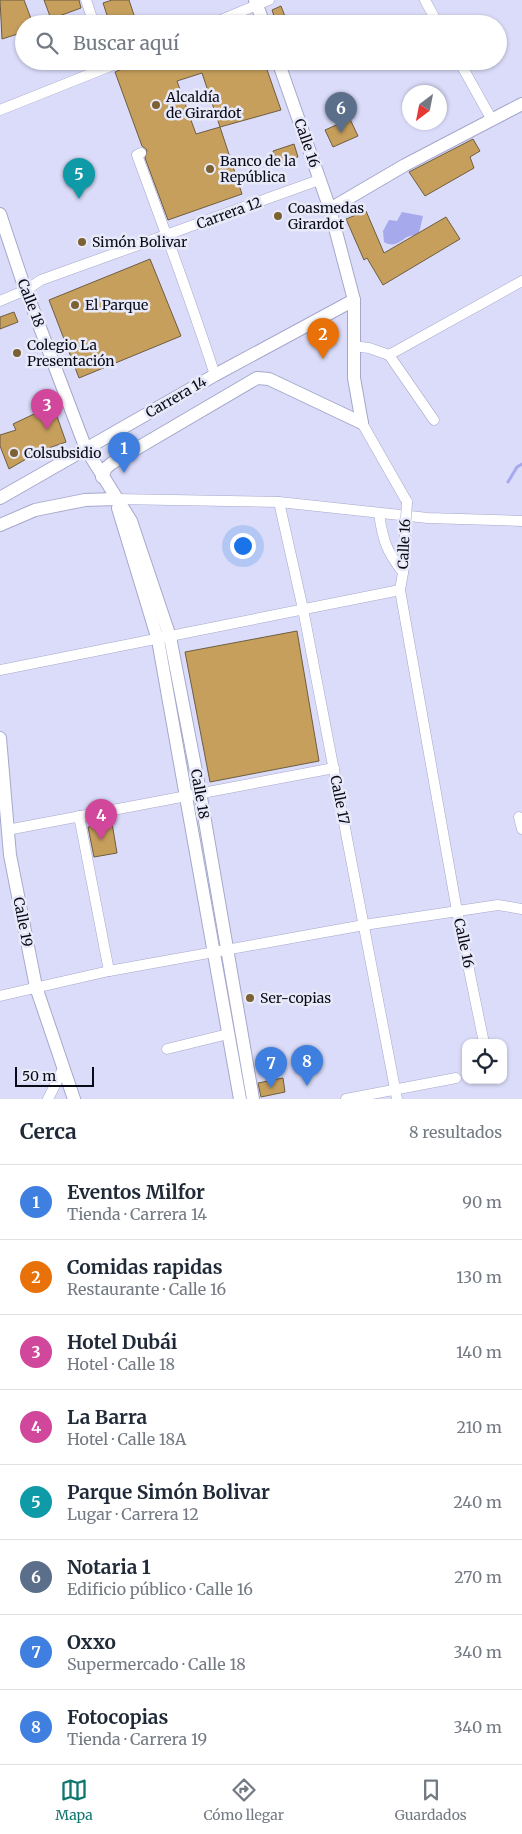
<!DOCTYPE html>
<html lang="es">
<head>
<meta charset="utf-8">
<style>
	body { margin:0; font-family:Merriweather,serif; background:#f6f6f7; color:#1f2937 }
	.controls { position:absolute; right:15px; bottom:15px; display:grid; overflow:hidden; border-radius:10px; box-shadow:0 1px 4px #0004 }
	.controls button { width:45px; height:45px; display:grid; place-items:center; padding:0; border:0; border-bottom:1px solid #e0e1e3; background:#fff; color:#1f2937; font:25px sans-serif }
	.compass { position:absolute; left:402px; top:85px; width:45px; height:45px; border-radius:50%; background:#fff; box-shadow:0 1px 4px #0004; rotate:212deg }
	.scale { position:absolute; left:15px; bottom:12px; width:79px; box-sizing:border-box; padding-left:5px; border:2px solid #0a0a16; border-top:0; font-size:14px; line-height:18px; white-space:nowrap; color:#0a0a16; -webkit-text-stroke:4px #e9eaf9; paint-order:stroke }
	.you { position:absolute; left:242px; top:545px; width:18px; height:18px; margin:-12px; border:4px solid #fff; border-radius:50%; background:#1a73e8; box-shadow:0 0 0 8px #1a73e833 }
	.badge { display:grid; place-items:center; width:32px; height:32px; border-radius:50%; background:#0f766e; color:#fff; font-size:16px; font-weight:700 }
	.pin { position:absolute; translate:-50% -41px; filter:drop-shadow(0 1px 2px #0008) }
	.pin::after { content:''; position:absolute; top:26px; width:18px; height:15px; background:inherit; clip-path:polygon(0 0,100% 0,50% 100%) }
	.list { margin:0; padding:0; list-style:none }
	h2 { display:flex; justify-content:space-between; align-items:center; height:65px; margin:0; padding:0 20px; font-size:21px }
	h2 small { font-size:16px; font-weight:400; color:#747a83 }
	.list li { display:grid; grid-template-columns:32px 1fr auto; gap:15px; align-items:center; box-sizing:border-box; height:75px; padding:0 20px; border-top:1px solid #e0e1e3 }
	.list b { display:block; font-size:19px; white-space:nowrap }
	.list p { margin:0; font-size:16px; white-space:nowrap; color:#747a83 }
	.list em { font-size:16px; font-style:normal; color:#747a83 }
	.icon { flex:none; width:28px; height:28px; fill:none; stroke:currentColor; stroke-width:2; stroke-linecap:round; stroke-linejoin:round }
	.map { position:relative; flex:none; width:522px; height:1099px; overflow:hidden }
	.search { position:absolute; background:#fff; box-shadow:0 1px 4px #0004; left:15px; right:15px; top:15px; height:55px; display:flex; align-items:center; gap:12px; box-sizing:border-box; padding:0 18px; border-radius:28px; color:#747a83; font-size:19px }
	.sheet { height:665px; background:#fff }
	nav { display:flex; justify-content:space-around; align-items:center; box-sizing:border-box; height:70px; border-top:1px solid #e0e1e3; background:#fff; font-size:14px; color:#747a83 }
	nav a { display:grid; justify-items:center; gap:2px }
	nav .on { color:#0f766e }
	.map>svg:first-child { display:block }
	.water { fill:#a6a9ec }
	.lines { fill:none; stroke-linecap:round; stroke-linejoin:round }
	.stream { stroke:#a6a9ec; stroke-width:3 }
	.building { fill:#c69f5d; stroke:#6f5d40; fill-rule:evenodd }
	.minor-casing { stroke:#a6a8cb; stroke-width:11 }
	.tertiary-casing { stroke:#a6a8cb; stroke-width:14 }
	.minor { stroke:#fff; stroke-width:10 }
	.tertiary { stroke:#fff; stroke-width:12 }
	.minor-bridge-casing { stroke:#a6a8cb; stroke-width:11; stroke-linecap:butt }
	.minor-bridge { stroke:#fff; stroke-width:10 }
	.poi-dot { fill:#7b6133; stroke:#e9eaf9; stroke-width:2 }
	.labels { text-anchor:middle; stroke-width:5; stroke-linejoin:round; paint-order:stroke }
	.poi-label { font-size:14px; fill:#0a0a16; stroke:#e9eaf9; text-anchor:start }
	.street-label { font-size:14px; fill:#0a0a16; stroke:#e9eaf9 }
</style>
</head>
<body>
<div class="map">
<svg width="522" height="1099" viewBox="0 0 522 1099">
	<rect width="100%" height="100%" fill="#dadcf9"/>
	<path class="water" d="M402 212 423 216 419 233C414 236 411 235 407 237 399 242 394 248 384 242L383 231 389 220 397 221Z"/>
	<g class="lines">
		<path class="stream" d="M508 482 517 467 522 464"/>
	</g>
	<g class="building">
		<path d="M0 0H24L33 24H24V32L2 39Z"/>
		<path d="M44 0H79L81 8 51 19Z"/>
		<path d="M112 0H129L137 24H110L103 3Z"/>
		<path d="M281 6 286 19 276 22 272 10Z"/>
		<path d="M141 61H264L281 110 220 127 242 194 168 220 145 158 147 150 142 146 115 72ZM202 73 220 127 196 134 177 81Z"/>
		<path d="M350 119 358 136 333 147 325 130Z"/>
		<path d="M473 139 480 151 470 157 474 168 425 196 409 172Z"/>
		<path d="M294 144 298 157 277 164 273 151Z"/>
		<path d="M366 211 384 253 446 217 460 239 383 285 367 258 364 260 346 219Z"/>
		<path d="M150 259 181 336 79 378 49 300Z"/>
		<path d="M14 312 18 322 0 329V317Z"/>
		<path d="M53 405 66 442 40 451 9 469 0 446V435L16 430 13 424Z"/>
		<path d="M297 631 319 761 210 782 185 652Z"/>
		<path d="M112 823 117 853 94 857 88 827Z"/>
		<path d="M283 1078 285 1092 261 1097 258 1083Z"/>
	</g>
	<g class="lines">
		<g class="minor-casing">
			<g id="minor">
				<path d="M86 0 94 24"/>
				<path d="M425 0 438 24"/>
				<path d="M211 24 269 0"/>
				<path d="M459 61 492 120"/>
				<path d="M0 110 123 61"/>
				<path d="M141 153 137 155C164 228 191 301 215 375"/>
				<path d="M0 301 26 290 41 280 319 180"/>
				<path d="M353 346 369 348 389 355"/>
				<path d="M389 355 522 281"/>
				<path d="M389 355 434 420"/>
				<path d="M362 423 407 502"/>
				<path d="M116 499 279 502 428 518 522 521"/>
				<path d="M279 502 303 609 397 1099"/>
				<path d="M379 514C383 540 386 551 403 572"/>
				<path d="M405 533 404 567 400 590 457 911 484 1043"/>
				<path d="M0 670 400 590"/>
				<path d="M79 816 109 971"/>
				<path d="M519 817 522 829"/>
				<path d="M7 830 334 768"/>
				<path d="M0 996 109 971 364 925 498 905 522 909"/>
				<path d="M167 1049 228 1034"/>
				<path d="M48 1099 63 1069"/>
				<path d="M346 1099 456 1078"/>
			</g>
		</g>
		<g class="tertiary-casing">
			<g id="tertiary">
				<path d="M255 0 264 24"/>
				<path d="M278 61 330 209 354 300V378L362 423"/>
				<path d="M330 209 405 165 522 104"/>
				<path d="M0 214 22 280 86 449 131 521 170 637 200 792 253 1099"/>
				<path d="M102 477 106 468 112 463 257 378 269 379 362 423"/>
				<path d="M0 498 215 375 354 300"/>
				<path d="M118 508 158 640 240 1099"/>
				<path d="M0 525 35 510 85 500 116 499"/>
				<path d="M0 738 10 855 36 987 74 1099"/>
			</g>
		</g>
		<use href="#minor" class="minor"/>
		<use href="#tertiary" class="tertiary"/>
		<g class="minor-bridge-casing">
			<path id="minor-bridge" d="M405 533 407 502"/>
		</g>
		<use href="#minor-bridge" class="minor-bridge"/>
	</g>
	<g class="poi-dot">
		<circle cx="156" cy="105" r="5"/>
		<circle cx="210" cy="169" r="5"/>
		<circle cx="278" cy="216" r="5"/>
		<circle cx="82" cy="242" r="5"/>
		<circle cx="75" cy="305" r="5"/>
		<circle cx="17" cy="353" r="5"/>
		<circle cx="14" cy="453" r="5"/>
		<circle cx="250" cy="998" r="5"/>
	</g>
	<g class="labels">
		<g class="poi-label">
			<text x="166" y="102">Alcaldía<tspan x="166" dy="16">de Girardot</tspan></text>
			<text x="220" y="166">Banco de la<tspan x="220" dy="16">República</tspan></text>
			<text x="288" y="213">Coasmedas<tspan x="288" dy="16">Girardot</tspan></text>
			<text x="92" y="247">Simón Bolivar</text>
			<text x="85" y="310">El Parque</text>
			<text x="27" y="350">Colegio La<tspan x="27" dy="16">Presentación</tspan></text>
			<text x="24" y="458">Colsubsidio</text>
			<text x="260" y="1003">Ser-copias</text>
		</g>
		<g class="street-label">
			<text transform="translate(307 143) rotate(71)" y="5">Calle 16</text>
			<text transform="translate(229 213) rotate(-20)" y="5">Carrera 12</text>
			<text transform="translate(31 303) rotate(69)" y="5">Calle 18</text>
			<text transform="translate(176 397) rotate(-30)" y="5">Carrera 14</text>
			<text transform="translate(404 544) rotate(-87)" y="5">Calle 16</text>
			<text transform="translate(200 794) rotate(80)" y="5">Calle 18</text>
			<text transform="translate(340 800) rotate(79)" y="5">Calle 17</text>
			<text transform="translate(23 922) rotate(79)" y="5">Calle 19</text>
			<text transform="translate(464 943) rotate(78)" y="5">Calle 16</text>
		</g>
	</g>
</svg>
<div class="controls">
<button><svg class="icon" aria-label="locate" viewBox="0 0 24 24"><circle cx="12" cy="12" r="6"/><path d="M12 2v4M12 18v4M2 12h4M18 12h4"/></svg></button>
</div>
<svg class="compass" viewBox="-18 -18 36 36"><path d="M0-13l5 13h-10z" fill="#e53935"/><path d="M0 13l5-13h-10z" fill="#747a83"/></svg>
<div class="scale">50 m</div>
<div class="you"></div>
<div class="pin badge" style="left:124px;top:473px;background:#3f7fe0">1</div>
<div class="pin badge" style="left:323px;top:359px;background:#e8710a">2</div>
<div class="pin badge" style="left:47px;top:430px;background:#d1479c">3</div>
<div class="pin badge" style="left:101px;top:840px;background:#d1479c">4</div>
<div class="pin badge" style="left:79px;top:199px;background:#0f9aa8">5</div>
<div class="pin badge" style="left:341px;top:133px;background:#5c6f8a">6</div>
<div class="pin badge" style="left:271px;top:1088px;background:#3f7fe0">7</div>
<div class="pin badge" style="left:307px;top:1086px;background:#3f7fe0">8</div>
<div class="search"><svg class="icon" aria-label="search" viewBox="0 0 24 24"><circle cx="10" cy="10" r="6"/><path d="M15 15l6 6"/></svg>Buscar aquí</div>
</div>
<section class="sheet">
<h2>Cerca<small>8 resultados</small></h2>
<ul class="list">
<li><span class="badge" style="background:#3f7fe0">1</span><div><b>Eventos Milfor</b><p>Tienda · Carrera 14</p></div><em>90 m</em></li>
<li><span class="badge" style="background:#e8710a">2</span><div><b>Comidas rapidas</b><p>Restaurante · Calle 16</p></div><em>130 m</em></li>
<li><span class="badge" style="background:#d1479c">3</span><div><b>Hotel Dubái</b><p>Hotel · Calle 18</p></div><em>140 m</em></li>
<li><span class="badge" style="background:#d1479c">4</span><div><b>La Barra</b><p>Hotel · Calle 18A</p></div><em>210 m</em></li>
<li><span class="badge" style="background:#0f9aa8">5</span><div><b>Parque Simón Bolivar</b><p>Lugar · Carrera 12</p></div><em>240 m</em></li>
<li><span class="badge" style="background:#5c6f8a">6</span><div><b>Notaria 1</b><p>Edificio público · Calle 16</p></div><em>270 m</em></li>
<li><span class="badge" style="background:#3f7fe0">7</span><div><b>Oxxo</b><p>Supermercado · Calle 18</p></div><em>340 m</em></li>
<li><span class="badge" style="background:#3f7fe0">8</span><div><b>Fotocopias</b><p>Tienda · Carrera 19</p></div><em>340 m</em></li>
</ul>
</section>
<nav>
<a class="on"><svg class="icon" aria-label="map" viewBox="0 0 24 24"><path d="M3 6l6-2 6 2 6-2v14l-6 2-6-2-6 2zM9 4v14M15 6v14"/></svg>Mapa</a>
<a><svg class="icon" aria-label="directions" viewBox="0 0 24 24"><path d="M12 3l9 9-9 9-9-9zM9 14v-3h6M13 9l2 2-2 2"/></svg>Cómo llegar</a>
<a><svg class="icon" aria-label="saved" viewBox="0 0 24 24"><path d="M7 4h10v16l-5-4-5 4z"/></svg>Guardados</a>
</nav>
</body>
</html>
